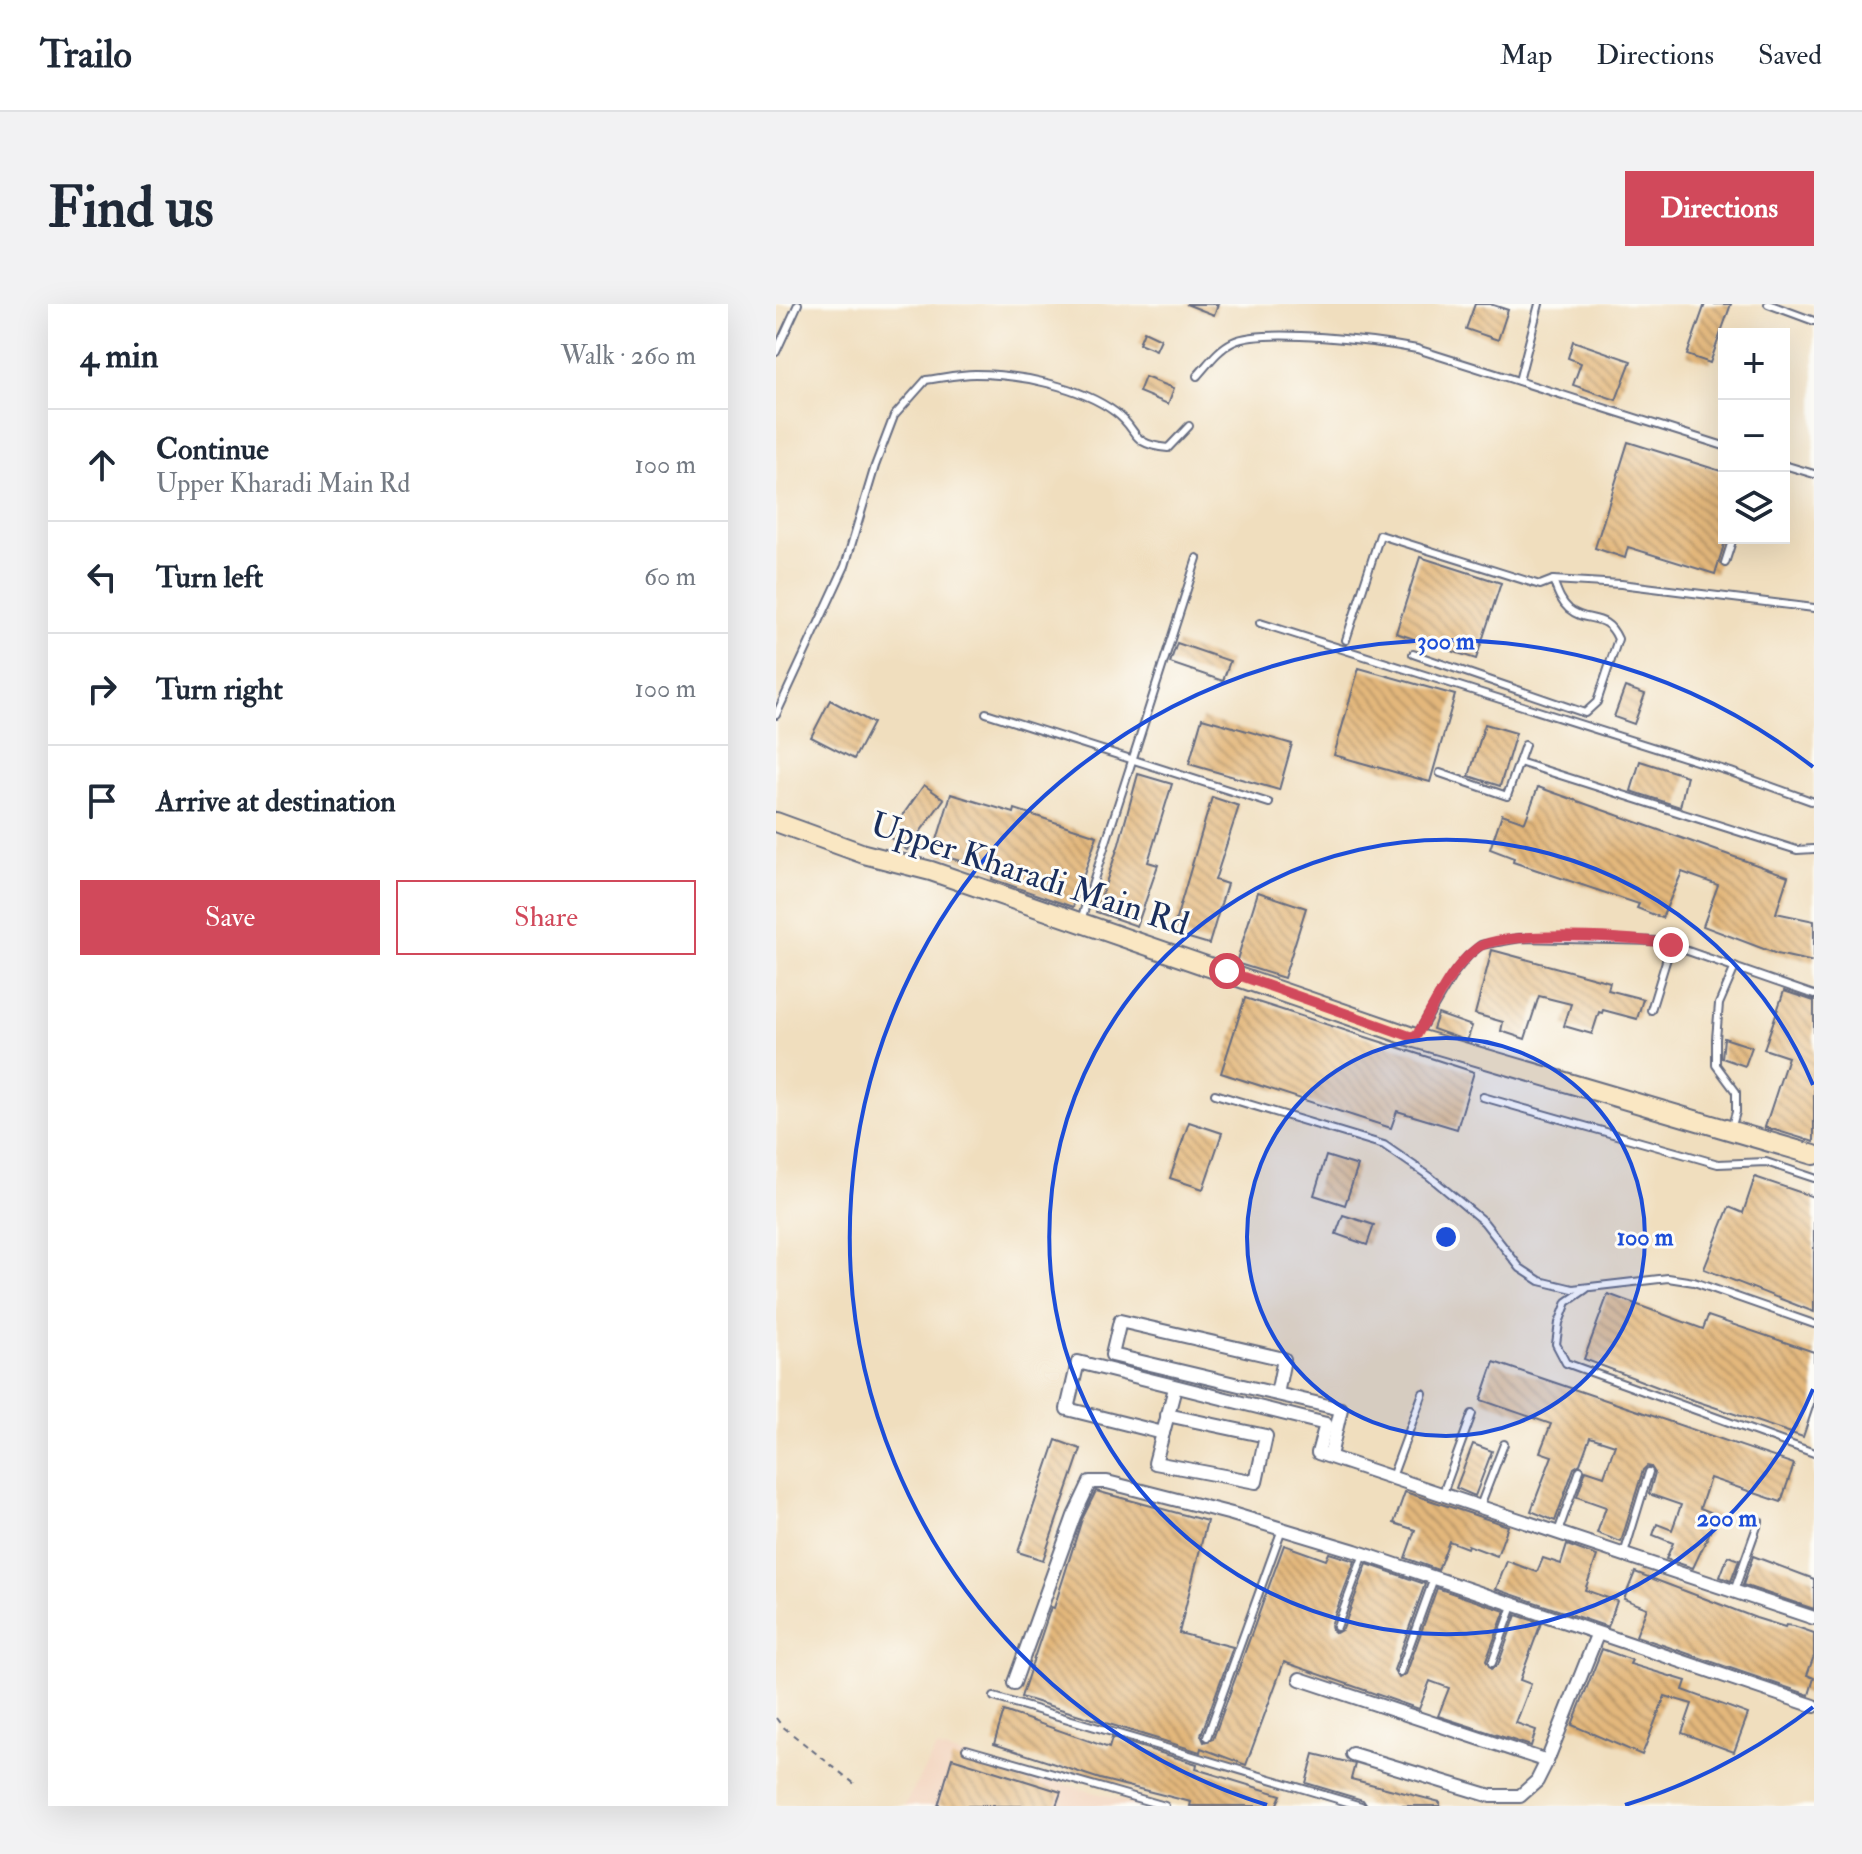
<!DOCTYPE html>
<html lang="en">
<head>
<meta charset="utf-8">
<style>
	body { margin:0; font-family:"IM FELL Double Pica",serif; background:#f2f2f3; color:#1f2937 }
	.controls { position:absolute; right:24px; top:24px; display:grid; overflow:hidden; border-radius:0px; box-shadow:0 8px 32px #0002 }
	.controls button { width:72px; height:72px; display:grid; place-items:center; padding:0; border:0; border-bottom:2px solid #e0e1e3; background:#fff; color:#1f2937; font:40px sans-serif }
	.stop { position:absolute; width:24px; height:24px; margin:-18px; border:6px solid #d1495b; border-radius:50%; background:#fff }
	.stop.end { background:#d1495b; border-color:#fff; box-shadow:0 2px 8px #0008 }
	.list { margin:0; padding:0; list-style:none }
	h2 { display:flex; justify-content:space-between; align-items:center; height:104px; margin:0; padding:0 32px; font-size:34px }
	h2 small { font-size:26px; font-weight:400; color:#747a83 }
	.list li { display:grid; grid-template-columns:52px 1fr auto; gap:24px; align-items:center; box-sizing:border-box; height:112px; padding:0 32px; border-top:2px solid #e0e1e3 }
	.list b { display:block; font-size:30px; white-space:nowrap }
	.list p { margin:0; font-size:26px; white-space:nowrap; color:#747a83 }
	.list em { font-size:26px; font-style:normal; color:#747a83 }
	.actions { display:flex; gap:16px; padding:24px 32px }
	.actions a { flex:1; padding:18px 0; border:2px solid #d1495b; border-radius:0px; text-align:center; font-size:28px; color:#d1495b }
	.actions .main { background:#d1495b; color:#fff }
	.icon { flex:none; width:44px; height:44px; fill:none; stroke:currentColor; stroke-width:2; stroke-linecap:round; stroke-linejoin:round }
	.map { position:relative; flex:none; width:1038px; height:1502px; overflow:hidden; border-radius:0px }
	header { display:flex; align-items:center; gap:48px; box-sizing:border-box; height:112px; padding:0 40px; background:#fff; border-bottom:2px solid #e0e1e3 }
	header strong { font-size:38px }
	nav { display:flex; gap:44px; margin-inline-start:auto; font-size:28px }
	.intro { display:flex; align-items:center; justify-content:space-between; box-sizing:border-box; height:192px; padding:0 48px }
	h1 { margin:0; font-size:56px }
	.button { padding:20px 36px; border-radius:0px; background:#d1495b; color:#fff; font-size:28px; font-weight:700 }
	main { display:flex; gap:48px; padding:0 48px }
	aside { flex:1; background:#fff; border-radius:0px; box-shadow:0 8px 32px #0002 }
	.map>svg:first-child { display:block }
	.built { fill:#f3d4be }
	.building { fill:url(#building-back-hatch) }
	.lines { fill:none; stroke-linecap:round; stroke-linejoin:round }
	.lane-casing { stroke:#666c80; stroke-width:10 }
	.street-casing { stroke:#666c80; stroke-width:16 }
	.secondary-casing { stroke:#666c80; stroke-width:22 }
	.path { stroke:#666c80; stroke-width:2; stroke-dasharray:6 6; stroke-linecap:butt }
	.lane { stroke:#fff; stroke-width:6 }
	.street { stroke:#fff; stroke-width:12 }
	.secondary { stroke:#fae7c3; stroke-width:18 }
	.route { stroke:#d1495b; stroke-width:10 }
	.ring { fill:none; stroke:#1d4ed8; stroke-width:4 }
	.labels { text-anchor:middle; stroke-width:6; stroke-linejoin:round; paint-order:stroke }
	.street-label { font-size:34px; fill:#1b2f5e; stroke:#fdfcf7 }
	.centre { fill:#1d4ed8; stroke:#fdfcf7; stroke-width:4 }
	.ring-label { font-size:24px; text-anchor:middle; font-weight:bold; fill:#1d4ed8; stroke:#fdfcf7; stroke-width:6; stroke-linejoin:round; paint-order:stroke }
</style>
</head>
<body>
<header>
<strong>Trailo</strong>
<nav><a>Map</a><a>Directions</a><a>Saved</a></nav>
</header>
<div class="intro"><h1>Find us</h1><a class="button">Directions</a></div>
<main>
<aside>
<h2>4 min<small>Walk · 260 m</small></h2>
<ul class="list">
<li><svg class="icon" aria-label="ahead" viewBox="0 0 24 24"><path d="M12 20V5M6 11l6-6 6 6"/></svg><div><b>Continue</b><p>Upper Kharadi Main Rd</p></div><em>100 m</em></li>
<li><svg class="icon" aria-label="left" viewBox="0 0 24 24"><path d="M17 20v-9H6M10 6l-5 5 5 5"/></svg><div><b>Turn left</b></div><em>60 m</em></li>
<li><svg class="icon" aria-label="right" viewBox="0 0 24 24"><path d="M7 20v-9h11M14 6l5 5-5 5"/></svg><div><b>Turn right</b></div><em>100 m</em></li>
<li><svg class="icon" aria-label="arrive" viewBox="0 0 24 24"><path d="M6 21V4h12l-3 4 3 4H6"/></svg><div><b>Arrive at destination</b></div></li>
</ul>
<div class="actions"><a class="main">Save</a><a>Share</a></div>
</aside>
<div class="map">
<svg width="1038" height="1502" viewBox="0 0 1038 1502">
	<defs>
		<pattern id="building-back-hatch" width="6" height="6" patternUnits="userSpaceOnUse" patternTransform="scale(2)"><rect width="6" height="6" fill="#e3b77b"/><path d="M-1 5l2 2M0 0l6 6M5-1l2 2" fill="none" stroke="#b79568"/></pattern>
	</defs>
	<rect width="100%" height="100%" fill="#fdfcf7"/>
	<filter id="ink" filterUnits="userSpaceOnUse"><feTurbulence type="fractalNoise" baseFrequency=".0125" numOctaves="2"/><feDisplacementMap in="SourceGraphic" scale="16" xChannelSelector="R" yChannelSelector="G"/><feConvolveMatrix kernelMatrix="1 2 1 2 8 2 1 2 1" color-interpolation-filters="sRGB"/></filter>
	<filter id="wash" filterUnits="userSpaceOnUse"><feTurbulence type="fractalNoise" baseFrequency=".006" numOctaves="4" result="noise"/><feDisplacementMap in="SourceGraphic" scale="32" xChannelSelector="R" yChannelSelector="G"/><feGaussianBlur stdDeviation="1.8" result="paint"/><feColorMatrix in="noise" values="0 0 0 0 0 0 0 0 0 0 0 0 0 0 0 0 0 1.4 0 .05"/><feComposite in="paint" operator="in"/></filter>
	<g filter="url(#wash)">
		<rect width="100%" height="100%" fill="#f0debe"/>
		<path class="built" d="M160 1444 366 1502H128Z"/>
		<g id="blocks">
			<g class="building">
				<path d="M410 0H442L438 11Z"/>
				<path d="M699 0H714L732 6 722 36 690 25Z"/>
				<path d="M929 0H955L934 59 911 51Z"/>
				<path d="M368 27 385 35 380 46 363 39Z"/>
				<path d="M797 37 855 57 840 96 797 81 805 59 792 54Z"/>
				<path d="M369 73 398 84 392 100 363 88Z"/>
				<path d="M852 138 948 168V234H950L939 270 852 243 849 254 819 244Z"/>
				<path d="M644 253 725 279 700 355 620 329Z"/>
				<path d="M401 339 454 357 447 377 394 359Z"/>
				<path d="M583 364 679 391 654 478 558 451Z"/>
				<path d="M849 383 869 390 858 420 838 413Z"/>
				<path d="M54 396 97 419 78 455 35 433Z"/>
				<path d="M426 414 516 440 503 486 413 460Z"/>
				<path d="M709 420 740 429 724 482 693 472Z"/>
				<path d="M864 457 911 472 904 503 855 487Z"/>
				<path d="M362 470 396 480 372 558 382 561 361 622 320 608 343 540Z"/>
				<path d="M148 481 168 495 131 546 112 532Z"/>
				<path d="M762 483 1012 572 1000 609 1038 617V658L1001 650 927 622 942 581 906 568 886 614 861 604 863 600 737 558 738 554 714 545 726 510 749 518Z"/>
				<path d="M175 490 238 509 239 505 321 532 297 603 216 575 218 567 157 549Z"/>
				<path d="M436 493 463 502 439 576 451 580 433 640 396 629Z"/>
				<path d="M482 588 530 604 508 674 460 659Z"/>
				<path d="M716 646 834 678 832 686 867 695 861 715 827 706 826 709 823 708 816 730 788 722 795 700 763 692 749 735 725 727 727 718 699 710Z"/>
				<path d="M1008 687 1038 697V838L989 823 1012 753 988 745Z"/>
				<path d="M469 694 698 768 681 825 621 807 615 824 445 769Z"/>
				<path d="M662 710 696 722 691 737 657 725Z"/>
				<path d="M948 734 976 743 969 762 946 754Z"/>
				<path d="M413 818 446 829 427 885 394 874Z"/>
				<path d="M550 852 582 862 569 901 538 891Z"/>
				<path d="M979 873 1038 893V1008L928 965 953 903 967 909Z"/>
				<path d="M567 911 598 921 591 941 560 930Z"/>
				<path d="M832 990 927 1025 932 1012 1038 1048V1100L1027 1133 905 1092 808 1055Z"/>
				<path d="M718 1058 1018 1160 1005 1198 934 1174 924 1204 942 1211 917 1264 890 1255 897 1239 877 1231 881 1220 896 1226 905 1201 873 1190 879 1169 875 1163 871 1162 867 1166 845 1238 821 1229 830 1203 801 1193 810 1166 828 1172 839 1141 814 1133 804 1160 798 1164 779 1217 755 1207 776 1152 764 1148 775 1120 705 1096Z"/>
				<path d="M280 1136 305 1145 267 1256 242 1248Z"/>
				<path d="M697 1140 716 1147 699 1192 680 1184Z"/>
				<path d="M320 1187 431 1217 403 1329 457 1343 425 1431 428 1438 437 1435 508 1241 550 1256 553 1249 579 1257 555 1321 556 1326 560 1329 567 1325 591 1260 649 1280 618 1366 623 1374 630 1370 661 1284 729 1307 710 1357 715 1365 722 1361 740 1311 765 1319 744 1376 755 1380 740 1419 760 1426 755 1442 662 1412 673 1384 654 1377 643 1405 508 1358 470 1461 425 1444 424 1448 245 1393 275 1303 278 1304 306 1215Z"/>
				<path d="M629 1188 732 1222 721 1252 692 1241 691 1244 673 1237 662 1266 629 1254 639 1226 618 1219Z"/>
				<path d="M791 1241 821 1252 809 1286 841 1297 832 1323 720 1285 731 1257 761 1268 767 1254 785 1260Z"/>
				<path d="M952 1252 963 1256 955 1277 944 1273Z"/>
				<path d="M977 1252 1038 1275V1305L967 1281Z"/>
				<path d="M859 1268 980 1314 1009 1323 1010 1321 1018 1322 1038 1329V1352L1031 1371 1038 1374 1033 1391 860 1332 871 1304 848 1295Z"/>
				<path d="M826 1345 856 1356 854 1360 910 1377 907 1386 972 1410 958 1448 906 1429 916 1400 889 1392 866 1451 796 1421Z"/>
				<path d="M228 1407 333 1444 336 1434 421 1460 420 1465 505 1491 500 1502H414L415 1498 324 1475 218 1440Z"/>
				<path d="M538 1450 579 1460 575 1475 664 1498V1502H591L587 1496 530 1479Z"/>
				<path d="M176 1454 285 1488 280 1502H162Z"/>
			</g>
		</g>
	</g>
	<g filter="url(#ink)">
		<use href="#blocks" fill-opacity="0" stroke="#666c80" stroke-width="2"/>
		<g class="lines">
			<g class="lane-casing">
				<g id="lane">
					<path d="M992 0 1038 17"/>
					<path d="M0 48 22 0"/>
					<path d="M421 72C432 60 442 45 457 38 488 23 605 38 641 45L948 142"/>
					<path d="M743 77 763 0"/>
					<path d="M1008 161 1038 170"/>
					<path d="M949 259 957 234"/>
					<path d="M484 319 955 468 1038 498"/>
					<path d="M570 336 604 231 764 281 777 276 845 280 1038 304"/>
					<path d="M637 350 809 409 821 398 842 335C830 307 811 320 793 305 784 297 781 286 777 276"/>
					<path d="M210 409 493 499"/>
					<path d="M0 411 69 262 99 162 118 112 150 76C166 74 183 70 199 70 242 70 304 82 339 108 364 126 352 140 392 144L413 122"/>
					<path d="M743 458 1021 546 1038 545"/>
					<path d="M664 469 731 492 749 441"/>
					<path d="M305 616 421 254"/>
					<path d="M875 706 895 641"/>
					<path d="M640 733 678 669 692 652 705 641 744 634 883 637 1038 691"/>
					<path d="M439 790 608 841 653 872 708 918 744 964 764 977 797 985 892 974 918 978 1038 1020"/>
					<path d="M707 793 942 860 990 858 1038 874"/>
					<path d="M955 825 960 808V788L940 761V735L943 700 959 663"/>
					<path d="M810 985 791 998 783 1019 780 1040 790 1059 1038 1149"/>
					<path d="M616 1173 647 1089"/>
					<path d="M667 1189 696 1110"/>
					<path d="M704 1202 728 1140"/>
					<path d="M782 1228 804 1166"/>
					<path d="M848 1250 873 1168"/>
					<path d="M958 1287 983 1217"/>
					<path d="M561 1323 588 1250"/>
					<path d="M716 1359 737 1302"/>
					<path d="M624 1368 658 1274"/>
					<path d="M218 1393 585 1502"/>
					<path d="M431 1433 506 1225"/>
					<path d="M190 1445 389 1502"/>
				</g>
			</g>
			<g class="street-casing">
				<g id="street">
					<path d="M399 1084 387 1129 291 1105 302 1058 550 1120 542 1149 1038 1314"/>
					<path d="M501 1090 336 1051 344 1017 508 1055 501 1090 565 1105 554 1152"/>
					<path d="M387 1129 379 1159 480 1178 490 1132 391 1111"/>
					<path d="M524 1375 771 1457"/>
					<path d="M238 1379 298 1212 314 1178H331L456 1210 579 1247 1038 1402"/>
					<path d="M576 1450 715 1492H744L761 1477 771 1457 821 1331"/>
				</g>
			</g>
			<g class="secondary-casing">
				<path id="secondary" d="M0 518 88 550 155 567 639 734 1038 851"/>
			</g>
			<path class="path" d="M0 1414 6 1422 80 1481"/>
			<use href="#lane" class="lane"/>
			<use href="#street" class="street"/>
			<use href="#secondary" class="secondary"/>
		</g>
	</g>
	<g class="lines" filter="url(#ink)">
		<path class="route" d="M451 667 639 734C657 705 673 665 701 644 724 626 866 632 895 641"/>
	</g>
	<circle cx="670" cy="933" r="199" fill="#1d4ed8" fill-opacity=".12"/>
	<g class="ring">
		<circle cx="670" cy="933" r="199"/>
		<path d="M1037 1085A397 397 0 1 1 1037 781"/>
		<path d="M1037 1403A596 596 0 0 1 849 1501M491 1501A596 596 0 1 1 1037 463"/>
	</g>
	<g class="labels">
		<g class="street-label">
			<text transform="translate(254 569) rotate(18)" y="12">Upper Kharadi Main Rd</text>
		</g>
	</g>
	<circle cx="670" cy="933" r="12" class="centre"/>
	<g class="ring-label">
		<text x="670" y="345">300 m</text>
		<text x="869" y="941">100 m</text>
		<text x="951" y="1222">200 m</text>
	</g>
</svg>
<div class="controls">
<button>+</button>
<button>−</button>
<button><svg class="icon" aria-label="layers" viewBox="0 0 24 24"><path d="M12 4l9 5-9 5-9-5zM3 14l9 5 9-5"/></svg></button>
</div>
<div class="stop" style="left:451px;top:667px"></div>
<div class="stop end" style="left:895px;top:641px"></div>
</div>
</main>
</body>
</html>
